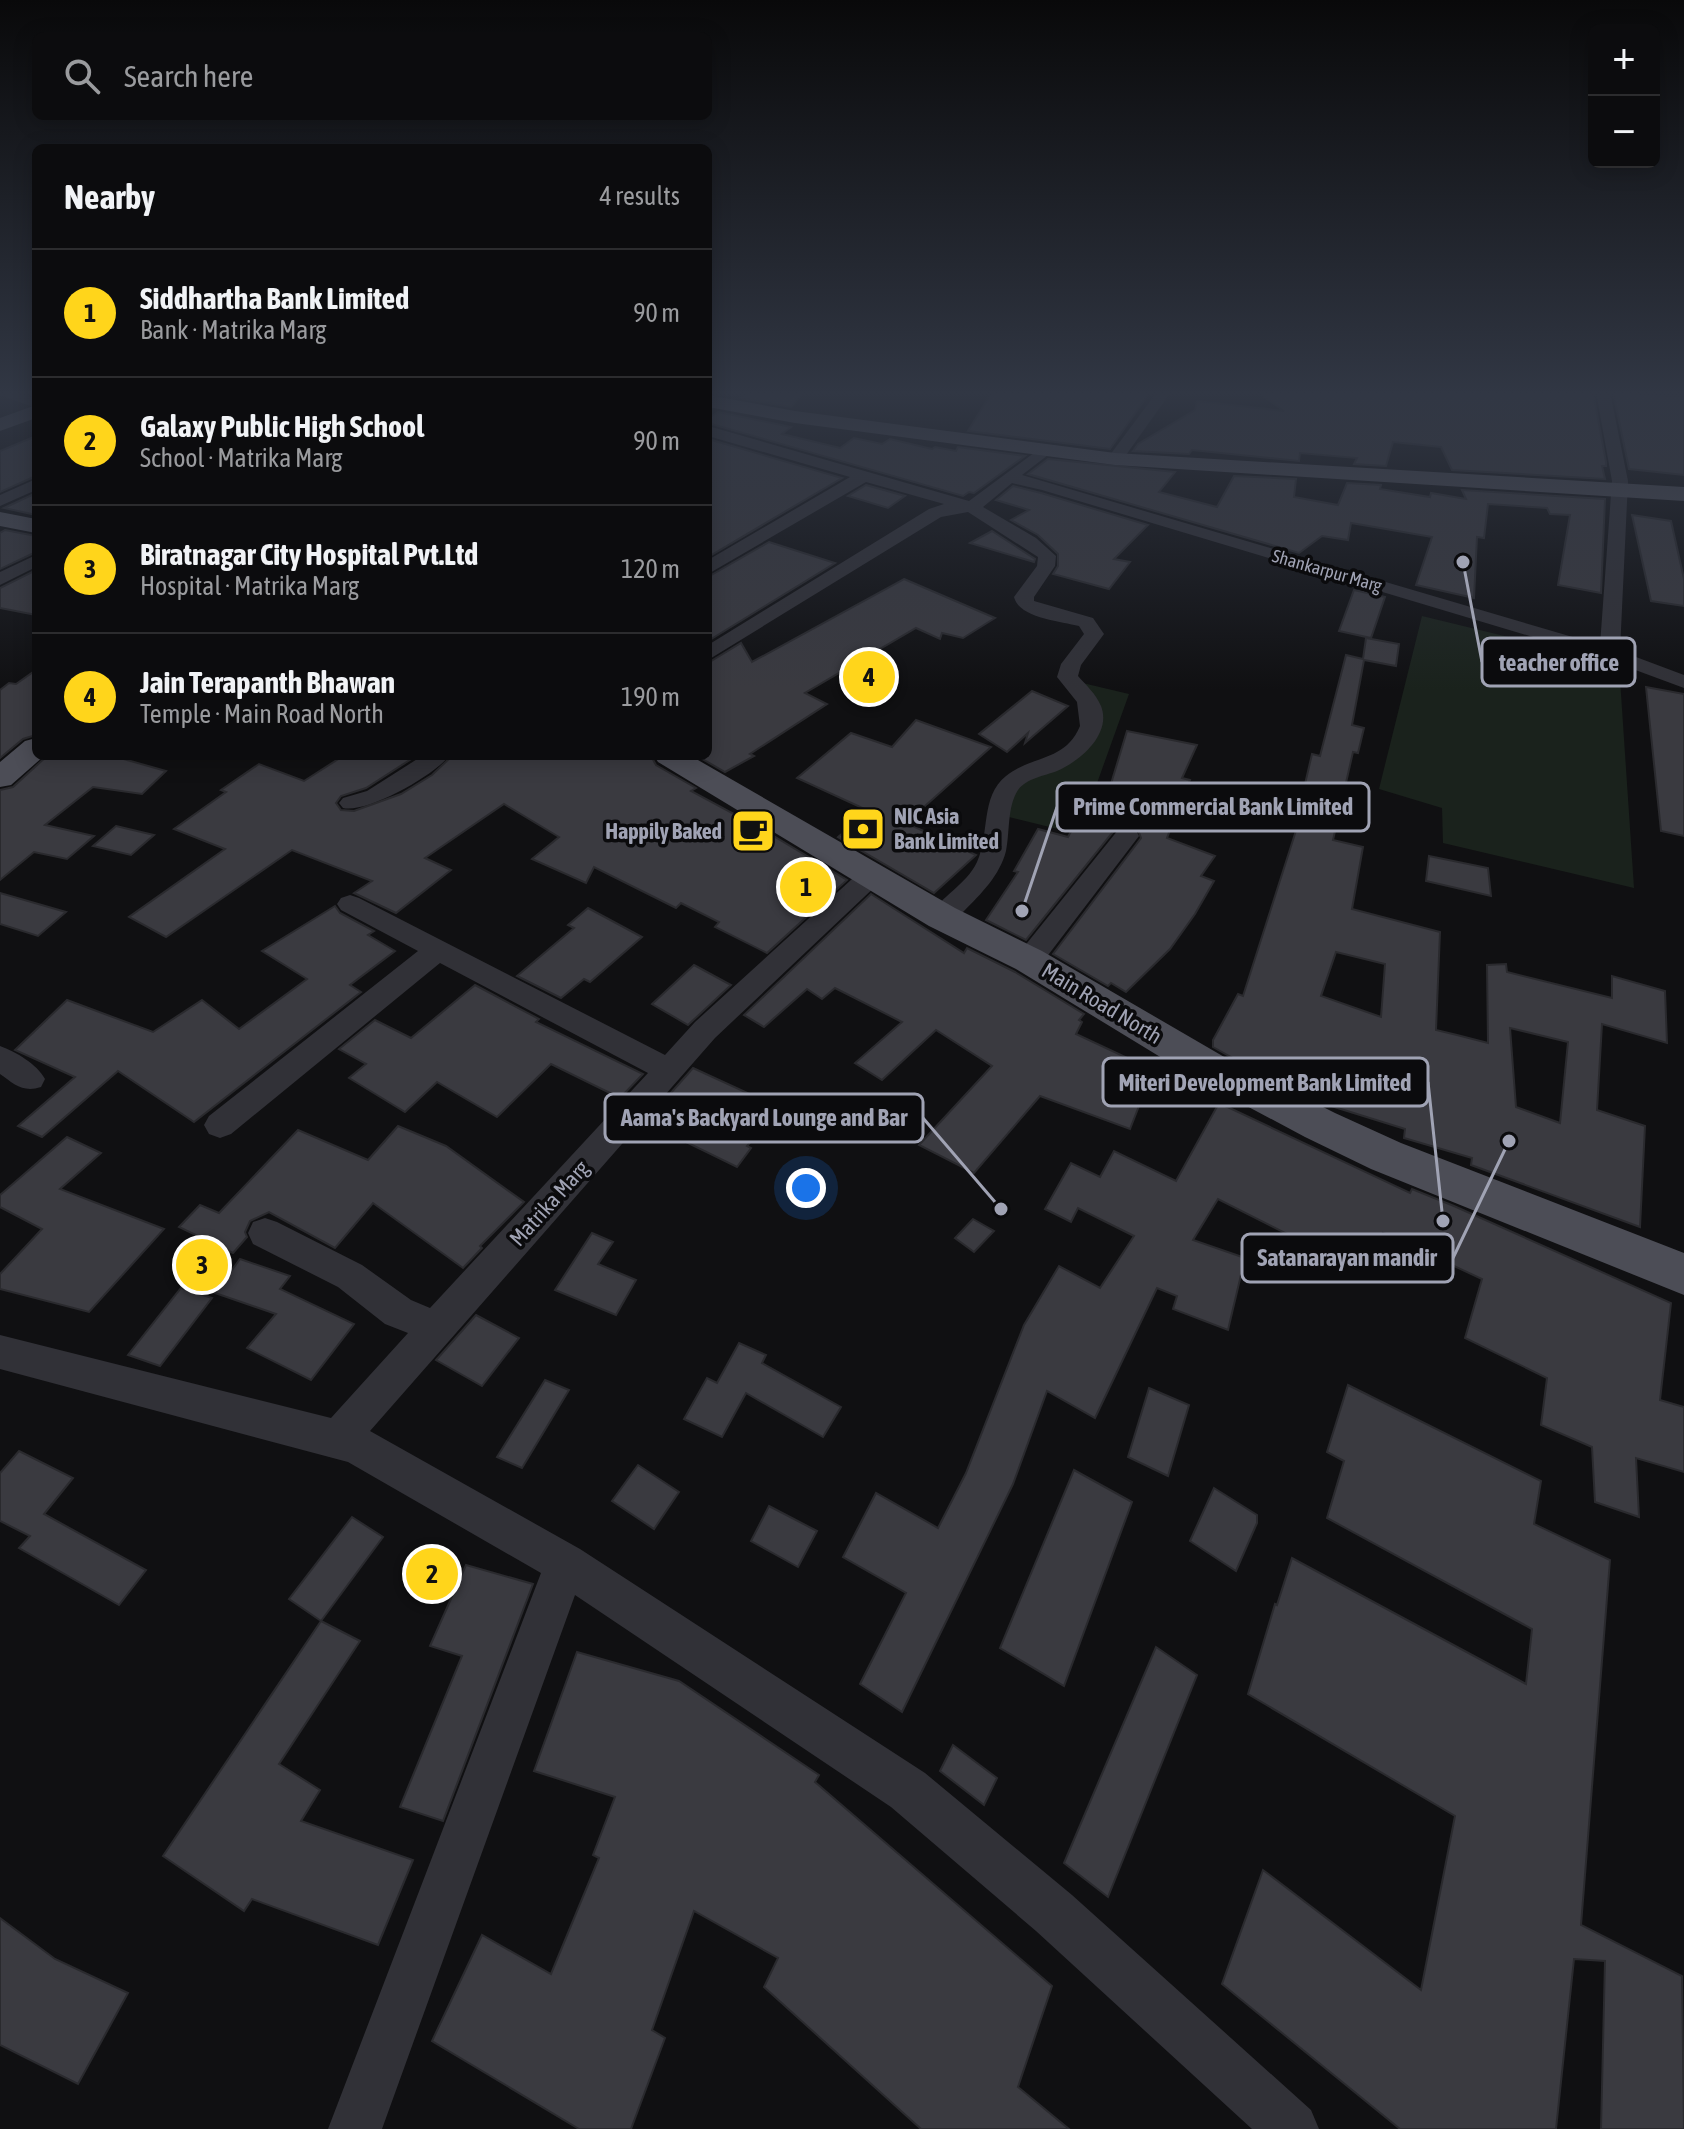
<!DOCTYPE html>
<html lang="en">
<head>
<meta charset="utf-8">
<style>
	body { margin:0; font-family:"Asap Condensed",sans-serif; background:#151517; color:#f1f3f6 }
	.controls { position:absolute; right:24px; top:24px; display:grid; overflow:hidden; border-radius:12px; box-shadow:0 4px 20px #0003 }
	.controls button { width:72px; height:72px; display:grid; place-items:center; padding:0; border:0; border-bottom:2px solid #2c2c2e; background:#0c0c0e; color:#f1f3f6; font:40px sans-serif }
	.you { position:absolute; left:806px; top:1188px; width:28px; height:28px; margin:-20px; border:6px solid #fff; border-radius:50%; background:#1a73e8; box-shadow:0 0 0 12px #1a73e833 }
	.badge { display:grid; place-items:center; width:52px; height:52px; border-radius:50%; background:#ffd51b; color:#111; font-size:26px; font-weight:700 }
	.pin { position:absolute; translate:-50% -50%; border:4px solid #fff; box-shadow:0 2px 8px #0006 }
	.list { margin:0; padding:0; list-style:none }
	h2 { display:flex; justify-content:space-between; align-items:center; height:104px; margin:0; padding:0 32px; font-size:34px }
	h2 small { font-size:26px; font-weight:400; color:#9a9b9e }
	.list li { display:grid; grid-template-columns:52px 1fr auto; gap:24px; align-items:center; box-sizing:border-box; height:128px; padding:0 32px; border-top:2px solid #2c2c2e }
	.list b { display:block; font-size:30px; white-space:nowrap }
	.list p { margin:0; font-size:26px; white-space:nowrap; color:#9a9b9e }
	.list em { font-size:26px; font-style:normal; color:#9a9b9e }
	.icon { flex:none; width:44px; height:44px; fill:none; stroke:currentColor; stroke-width:2; stroke-linecap:round; stroke-linejoin:round }
	.map { position:relative; flex:none; width:1684px; height:2129px; overflow:hidden }
	.search { position:absolute; background:#0c0c0e; box-shadow:0 4px 20px #0003; left:32px; top:32px; width:680px; height:88px; display:flex; align-items:center; gap:20px; box-sizing:border-box; padding:0 28px; border-radius:12px; color:#9a9b9e; font-size:30px }
	.panel { position:absolute; background:#0c0c0e; box-shadow:0 4px 20px #0003; left:32px; top:144px; width:680px; height:616px; border-radius:12px }
	.map>svg:first-child { display:block }
	.green { fill:#1a221c }
	.building { fill:#3a3a40; stroke:#2a2a2e; stroke-width:2; fill-rule:evenodd }
	.lines { fill:none; stroke-linecap:round; stroke-linejoin:round }
	.minor { fill:#313137; fill-rule:evenodd }
	.major { fill:#4c4d56; fill-rule:evenodd }
	.labels { text-anchor:middle; stroke-width:7; stroke-linejoin:round; paint-order:stroke }
	.far-street-label { font-size:18px; fill:#a0a3b4; stroke:#0b0b0d }
	.poi-label { font-size:22px; font-weight:bold; fill:#a0a3b4; stroke:#0b0b0d; text-anchor:start }
	.street-label { font-size:22px; fill:#a0a3b4; stroke:#0b0b0d }
	.leader { fill:none; stroke:#a0a3b4; stroke-width:3 }
	.callout-dot { fill:#a0a3b4; stroke:#0b0b0d; stroke-width:3 }
	.callout { fill:#0b0b0d; stroke:#a0a3b4; stroke-width:3 }
	.callout-label { font-size:24px; text-anchor:middle; font-weight:bold; fill:#a0a3b4 }
</style>
</head>
<body>
<div class="map">
<svg width="1684" height="2129" viewBox="0 0 1684 2129">
	<rect width="100%" height="100%" fill="#101012"/>
	<g class="green">
		<path d="M1422 616 1619 664 1634 888 1443 843 1442 808 1379 789Z"/>
		<path d="M1070 680 1129 694 1096 786 1070 832 997 814 1004 795 1079 745 1089 723Z"/>
	</g>
	<g class="building">
		<path d="M750 392H804L791 407 740 398Z"/>
		<path d="M992 392H1150L1110 449 968 431Z"/>
		<path d="M1257 392H1593L1606 462V466H1602L1605 479 1452 470 1441 447 1393 442 1386 466 1354 464 1357 458 1300 453 1299 461 1192 450 1189 454 1133 451 1138 444 1195 410 1197 401 1284 411Z"/>
		<path d="M1613 392 1684 397V475L1629 469Z"/>
		<path d="M718 412 791 427 782 434 840 448 854 438 882 444 890 439 932 449 935 447 956 451 958 447 1025 456 974 493 969 492 963 496 708 423V419Z"/>
		<path d="M36 436V476L0 492V451Z"/>
		<path d="M708 439 842 478 708 557Z"/>
		<path d="M1048 459 1175 472 1159 492 1217 507 1234 476 1296 479 1294 497 1338 505 1347 483 1381 485 1380 489 1430 497 1431 493 1466 499 1462 490 1605 499 1601 593 1558 585 1570 515 1550 514 1547 508 1488 504 1484 538 1477 537 1474 598 1416 585 1432 537 1351 523 1348 540 1322 536 1299 553 1028 474Z"/>
		<path d="M866 485 905 496 888 508 848 496Z"/>
		<path d="M1013 486 1041 493 1148 525 1114 559 1130 562 1109 589 1053 574 1058 566V554L1038 535 1011 520 1029 510 996 500Z"/>
		<path d="M36 493V515L4 508Z"/>
		<path d="M1632 515 1671 521 1684 579V606L1651 601Z"/>
		<path d="M5 530 36 536V552L0 569V533Z"/>
		<path d="M992 531 1035 559 1034 562 970 543Z"/>
		<path d="M769 542 835 563 708 641V577Z"/>
		<path d="M36 570V615L0 608V588Z"/>
		<path d="M904 579 995 618 963 638 942 633 940 639 916 628 805 693 827 704 750 754 754 756 725 772 697 756H708V663L741 643 752 662Z"/>
		<path d="M1354 590 1385 597 1371 638 1339 631Z"/>
		<path d="M1366 638 1399 644 1396 666 1364 660 1352 725 1364 728 1358 753 1353 752 1333 840 1363 847 1352 909 1440 932 1436 1030 1457 1035 1488 1043 1487 965 1506 964 1507 972 1612 998V976L1665 991 1667 1043 1602 1024 1597 1110 1645 1126 1640 1227 1471 1165 1472 1158 1404 1138 1405 1129 1328 1105 1330 1097 1261 1067 1259 1070 1240 1062 1213 1047V1040L1238 994 1243 996 1301 815 1298 814 1312 754 1320 756 1346 655 1363 659ZM1336 952 1385 964 1381 1017 1321 996ZM1510 1028 1568 1042 1560 1123 1516 1107Z"/>
		<path d="M36 670V735L23 739 0 758V690L9 683 16 684Z"/>
		<path d="M1646 687 1684 694V836L1661 831Z"/>
		<path d="M1032 691 1068 706 1025 743 1028 733 1007 752 979 734Z"/>
		<path d="M916 720 991 747 906 823 976 855 934 893 838 837 869 811 797 778 851 733 892 747Z"/>
		<path d="M1127 731 1197 745 1182 778 1190 780 1167 838 1215 856 1201 876 1214 881 1195 914 1170 949 1126 992 1111 983 1108 986 1053 954 1141 838 1137 827 1126 825 1116 828 1026 940 986 920 1018 872 1014 871 1038 829 1068 837 1076 822 1084 825 1110 787Z"/>
		<path d="M47 756H113L166 771 142 794 93 787 45 825 94 836 67 859 34 852 0 880V790L13 787Z"/>
		<path d="M343 756H416L366 788 341 796 336 803 341 810 354 811 401 794 432 775 452 756H651L656 765 696 788 691 791 762 829 847 880 767 953 715 927 719 922 681 903 676 908 594 867 586 883 532 859 559 837 504 804 425 858 451 870 396 913 354 893 372 881 292 850 166 937 129 917 225 849 174 829 226 792 221 790 259 764 304 781Z"/>
		<path d="M116 826 154 835 131 855 93 846Z"/>
		<path d="M1429 856 1488 868 1491 896 1426 881Z"/>
		<path d="M0 893 66 912 38 936 0 924Z"/>
		<path d="M871 894 964 953 967 948 1015 972 1084 1014 1079 1020 1082 1022 1076 1034 1153 1070 1130 1129 1040 1096 974 1173 919 1145 992 1066 936 1030 882 1080 855 1063 902 1022 835 988 822 999 807 989 764 1027 744 1015Z"/>
		<path d="M335 906 340 913 374 931 368 935 395 951 350 985 361 992 194 1122 118 1071 42 1137 18 1126 75 1077 15 1050 67 1000 153 1032 202 1000 239 1029 307 979 262 951Z"/>
		<path d="M588 908 642 937 590 982 584 979 561 998 517 976 574 928 568 925Z"/>
		<path d="M694 965 731 985 688 1025 652 1004Z"/>
		<path d="M475 985 539 1019 536 1022 643 1074 620 1098 551 1064 497 1117 437 1082 405 1112 349 1078 366 1064 339 1049 375 1020 411 1038Z"/>
		<path d="M693 1068 780 1108 747 1146 751 1148 737 1167 645 1122Z"/>
		<path d="M1219 1103 1410 1193 1412 1189 1454 1206 1671 1303 1660 1400 1684 1407V1472L1636 1458 1639 1517 1595 1502 1592 1447 1541 1425 1547 1378 1465 1338 1482 1279 1383 1233 1364 1273 1218 1199 1193 1240 1245 1258 1228 1330 1173 1309 1177 1296 1157 1288 1095 1418 1047 1391 1013 1484 902 1712 860 1684 906 1593 843 1557 876 1493 938 1528 966 1473 1024 1325 1059 1266 1100 1288 1134 1236 1078 1208 1071 1222 1045 1209 1071 1163 1100 1177 1114 1151 1176 1181Z"/>
		<path d="M398 1126 446 1146 524 1202 480 1246 482 1248 463 1268 373 1203 335 1248 269 1212 250 1221 245 1232 247 1237 233 1253 179 1227 200 1205 219 1213 298 1130 368 1160Z"/>
		<path d="M67 1137 101 1153 60 1189 164 1229 89 1312 0 1289V1274L42 1229 0 1207V1195Z"/>
		<path d="M973 1219 994 1231 974 1252 955 1238Z"/>
		<path d="M592 1233 613 1242 598 1264 636 1280 616 1315 555 1290Z"/>
		<path d="M240 1259 290 1276 280 1289 354 1324 311 1380 247 1348 276 1314 215 1293Z"/>
		<path d="M181 1288 212 1298 160 1366 128 1355Z"/>
		<path d="M476 1315 519 1338 482 1386 436 1360Z"/>
		<path d="M739 1343 766 1355 762 1363 841 1407 823 1437 746 1393 722 1437 684 1419 707 1378 717 1383Z"/>
		<path d="M545 1380 569 1390 522 1468 497 1457Z"/>
		<path d="M1348 1385 1541 1481 1534 1524 1610 1560 1581 1925 1682 1976 1684 2129H1601L1605 1961 1574 1959 1556 2129H1400L1222 1984 1263 1870 1421 1990 1455 1816 1248 1694 1275 1604 1277 1605 1292 1558 1526 1684 1532 1629 1327 1518 1344 1461 1327 1452Z"/>
		<path d="M1149 1388 1189 1405 1168 1476 1128 1457Z"/>
		<path d="M19 1451 73 1478 44 1514 146 1570 119 1605 19 1548 30 1536 0 1521V1473Z"/>
		<path d="M638 1465 679 1492 654 1529 612 1501Z"/>
		<path d="M1074 1470 1132 1502 1064 1686 1000 1648Z"/>
		<path d="M1214 1488 1257 1515V1523L1236 1571 1190 1541Z"/>
		<path d="M769 1506 817 1531 798 1567 751 1541Z"/>
		<path d="M352 1517 383 1537 321 1621 289 1599Z"/>
		<path d="M466 1565 533 1584 443 1821 400 1807 462 1656 430 1646Z"/>
		<path d="M321 1621 360 1641 279 1764 320 1790 301 1821 413 1860 378 1945 252 1899 244 1911 163 1856Z"/>
		<path d="M1156 1647 1197 1675 1108 1897 1064 1863Z"/>
		<path d="M577 1652 679 1681 819 1775 815 1782 1052 1986 1018 2087 1069 2129H921L764 1987 778 1958 694 1911 652 2030 665 2038 631 2129H579L432 2041 482 1935 551 1974 599 1858 593 1855 615 1797 534 1771Z"/>
		<path d="M953 1745 997 1778 984 1805 940 1771Z"/>
		<path d="M0 1918 55 1959 128 1993 78 2084 0 2045Z"/>
	</g>
	<g class="lines">
		<g class="minor">
			<path d="M0 392H17L36 399V408L0 395Z"/>
			<path d="M1157 392H1171L1121 462H1109L1107 459Z"/>
			<path d="M1596 392H1610L1628 481 1620 651 1684 675V688L1603 658 1042 490 1012 483 983 507 1036 538 1056 556 1055 566 1034 597V601L1093 618 1104 634 1081 665 1078 676C1086 685 1096 694 1101 706 1112 734 1080 761 1057 771 1044 776 1027 778 1018 790 1007 807 1010 832 1006 851 1000 875 981 894 964 911 953 921 948 928 933 923L929 917C941 896 967 884 977 862 990 834 980 797 1006 776 1032 755 1065 762 1080 726L1077 702 1057 677 1061 664 1084 634 1079 626C1060 621 1019 618 1014 597L1037 566 1038 557 968 512 941 517 708 660V645L929 509 944 504 866 482 708 574V560L850 477 708 436V426L969 501 1042 447 1050 452 1048 455 1022 475 1600 645 1612 481Z"/>
			<path d="M36 479V490L0 506V495Z"/>
			<path d="M36 555V567L0 585V572Z"/>
			<path d="M422 756H449C435 775 366 814 343 808L339 803 343 798 367 791Z"/>
			<path d="M1127 828 1136 830 1139 836 1039 967 1029 970 1019 967 1015 960 1019 953 1118 830Z"/>
			<path d="M872 867 881 869 885 875 881 881 715 1038 370 1431 580 1549 925 1773 1072 1895 1311 2110 1319 2129H1252L1036 1931 891 1807 575 1595 382 2129H328L541 1573 348 1462 0 1369V1335L331 1418 408 1333 385 1324 338 1287 253 1244 248 1233 253 1222 265 1218 277 1222 362 1265 411 1300 430 1308 648 1073 440 963 231 1134 220 1138 209 1134 204 1125 209 1116 418 951 341 910 337 904 341 898 350 895 359 898 665 1055 695 1022 863 869Z"/>
			<path d="M0 1046C16 1052 37 1064 45 1079L41 1087C23 1093 14 1084 0 1074Z"/>
		</g>
		<g class="major">
			<path d="M708 395 795 411 1115 453 1684 487V501L1115 465 795 423 708 407Z"/>
			<path d="M36 405V418L0 431V418Z"/>
			<path d="M0 512 36 519V533L0 526Z"/>
			<path d="M36 738V756H44L11 785 0 787V762L25 741Z"/>
			<path d="M654 756H691L955 908 1042 951 1226 1058 1335 1113 1401 1143 1684 1253V1295L1371 1169 1305 1137 1198 1080 1016 969 929 926 658 762Z"/>
		</g>
	</g>
	<linearGradient id="sky" x2="0" y2="1"><stop stop-color="#09090a"/><stop offset="0.57" stop-color="#313744"/><stop offset="1" stop-color="#313744" stop-opacity="0"/></linearGradient>
	<rect width="1684" height="690" fill="url(#sky)"/>
	<defs>
		<g id="bank-square" transform="scale(2.3)"><rect x="-9" y="-9" width="18" height="18" rx="4" fill="#ffd51b" stroke="#0b0b0d"/><path d="M-6-4H6V4H-6ZM0-2.3a2.3 2.3 0 1 0 0 4.6a2.3 2.3 0 1 0 0-4.6Z" fill="#111"/></g>
		<g id="cafe-square" transform="scale(2.3)"><rect x="-9" y="-9" width="18" height="18" rx="4" fill="#ffd51b" stroke="#0b0b0d"/><path d="M-5.5-4.5H6V0H3Q3 3.5 0 3.5H-2.5Q-5.5 3.5-5.5 0ZM3-3.2v2h1.7v-2ZM-6 4.5H4V6H-6Z" fill="#111"/></g>
	</defs>
	<g fill-rule="evenodd">
		<use href="#bank-square" x="863" y="829"/>
		<use href="#cafe-square" x="753" y="831"/>
	</g>
	<g class="labels">
		<g class="far-street-label">
			<text transform="translate(1327 571) rotate(16)" y="6">Shankarpur Marg</text>
		</g>
		<g class="poi-label">
			<text x="894" y="824">NIC Asia<tspan x="894" dy="25">Bank Limited</tspan></text>
			<text x="722" y="839" text-anchor="end">Happily Baked</text>
		</g>
		<g class="street-label">
			<text transform="translate(1102 1003) rotate(31)" y="8">Main Road North</text>
			<text transform="translate(549 1203) rotate(-48)" y="8">Matrika Marg</text>
		</g>
	</g>
	<path class="leader" d="M1463 562L1482 662M1022 911L1057 807M1443 1221L1428 1082M1001 1209L923 1118M1509 1141L1453 1258"/>
	<g class="callout-dot">
		<circle cx="1463" cy="562" r="8"/>
		<circle cx="1022" cy="911" r="8"/>
		<circle cx="1443" cy="1221" r="8"/>
		<circle cx="1001" cy="1209" r="8"/>
		<circle cx="1509" cy="1141" r="8"/>
	</g>
	<g class="callout">
		<rect x="1482" y="638" width="153" height="48" rx="8"/>
		<rect x="1057" y="783" width="312" height="48" rx="8"/>
		<rect x="1103" y="1058" width="325" height="48" rx="8"/>
		<rect x="605" y="1094" width="318" height="48" rx="8"/>
		<rect x="1242" y="1234" width="211" height="48" rx="8"/>
	</g>
	<g class="callout-label">
		<text x="1559" y="671">teacher office</text>
		<text x="1213" y="815">Prime Commercial Bank Limited</text>
		<text x="1265" y="1091">Miteri Development Bank Limited</text>
		<text x="764" y="1126">Aama's Backyard Lounge and Bar</text>
		<text x="1347" y="1266">Satanarayan mandir</text>
	</g>
</svg>
<div class="controls">
<button>+</button>
<button>−</button>
</div>
<div class="you"></div>
<div class="pin badge" style="left:806px;top:887px">1</div>
<div class="pin badge" style="left:432px;top:1574px">2</div>
<div class="pin badge" style="left:202px;top:1265px">3</div>
<div class="pin badge" style="left:869px;top:677px">4</div>
<div class="search"><svg class="icon" aria-label="search" viewBox="0 0 24 24"><circle cx="10" cy="10" r="6"/><path d="M15 15l6 6"/></svg>Search here</div>
<section class="panel">
<h2>Nearby<small>4 results</small></h2>
<ul class="list">
<li><span class="badge">1</span><div><b>Siddhartha Bank Limited</b><p>Bank · Matrika Marg</p></div><em>90 m</em></li>
<li><span class="badge">2</span><div><b>Galaxy Public High School</b><p>School · Matrika Marg</p></div><em>90 m</em></li>
<li><span class="badge">3</span><div><b>Biratnagar City Hospital Pvt.Ltd</b><p>Hospital · Matrika Marg</p></div><em>120 m</em></li>
<li><span class="badge">4</span><div><b>Jain Terapanth Bhawan</b><p>Temple · Main Road North</p></div><em>190 m</em></li>
</ul>
</section>
</div>
</body>
</html>
